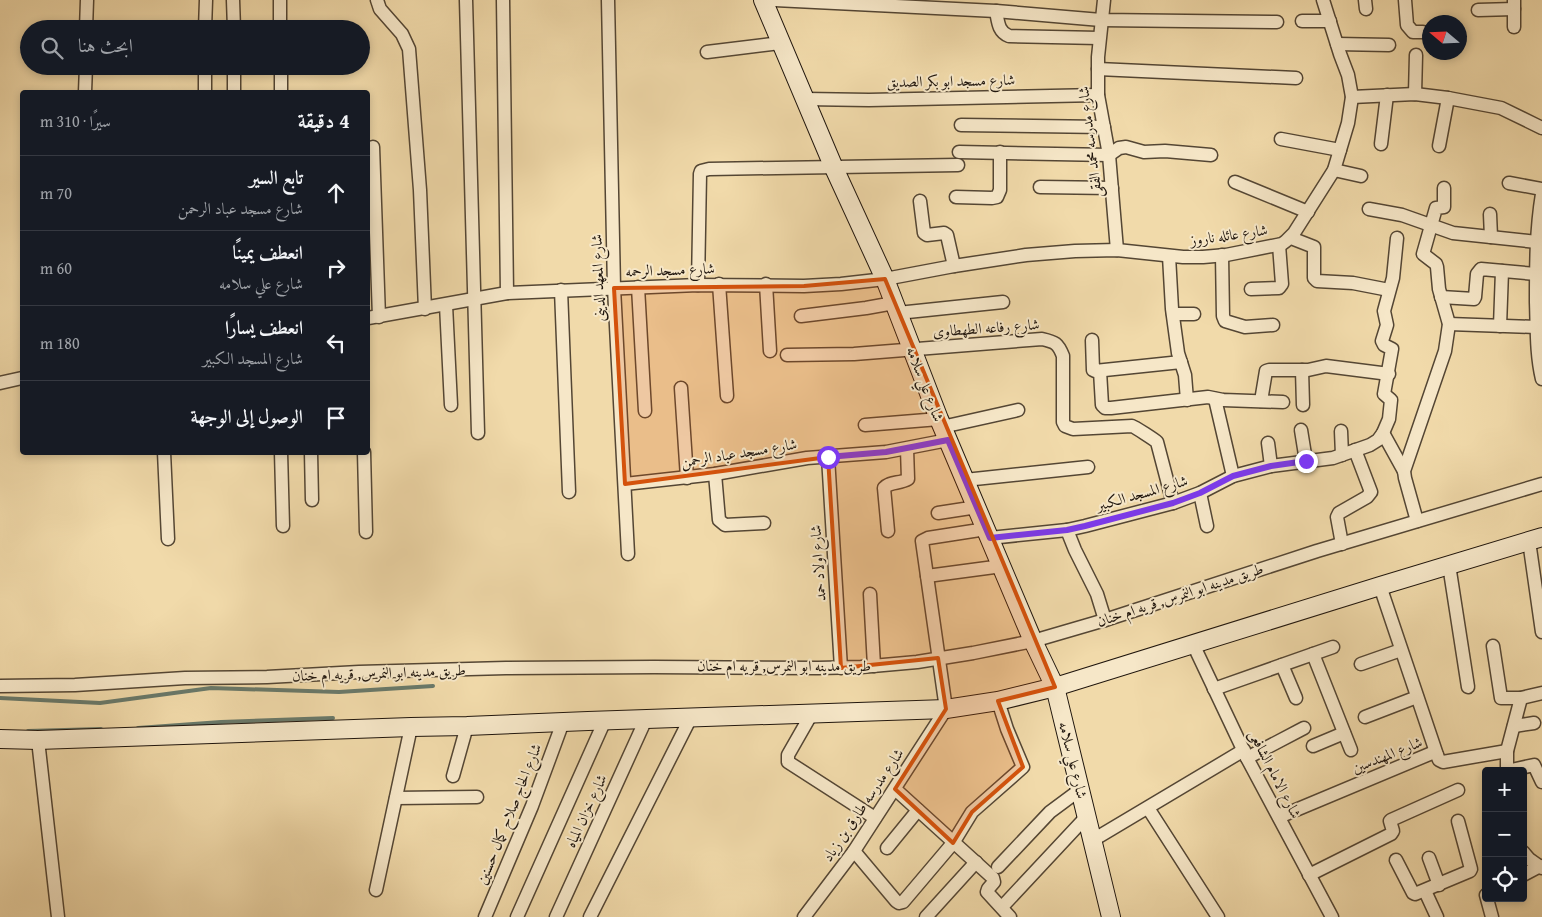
<!DOCTYPE html>
<html lang="ar">
<head>
<meta charset="utf-8">
<style>
	body { margin:0; font-family:"Gentium Book Plus",Amiri,serif; background:#20242c; color:#f1f3f6; direction:rtl }
	.controls { position:absolute; right:15px; bottom:15px; display:grid; overflow:hidden; border-radius:5px; box-shadow:0 2px 8px #0003 }
	.controls button { width:45px; height:45px; display:grid; place-items:center; padding:0; border:0; border-bottom:1px solid #363941; background:#171b24; color:#f1f3f6; font:25px sans-serif }
	.compass { position:absolute; left:1422px; top:15px; width:45px; height:45px; border-radius:50%; background:#171b24; box-shadow:0 2px 8px #0003; rotate:289deg }
	.stop { position:absolute; width:15px; height:15px; margin:-11px; border:4px solid #7c3aed; border-radius:50%; background:#fff }
	.stop.end { background:#7c3aed; border-color:#fff; box-shadow:0 1px 5px #0008 }
	.list { margin:0; padding:0; list-style:none }
	h2 { display:flex; justify-content:space-between; align-items:center; height:65px; margin:0; padding:0 20px; font-size:21px }
	h2 small { font-size:16px; font-weight:400; color:#9ea1a6 }
	.list li { display:grid; grid-template-columns:32px 1fr auto; gap:15px; align-items:center; box-sizing:border-box; height:75px; padding:0 20px; border-top:1px solid #363941 }
	.list b { display:block; font-size:19px; white-space:nowrap }
	.list p { margin:0; font-size:16px; white-space:nowrap; color:#9ea1a6 }
	.list em { font-size:16px; font-style:normal; color:#9ea1a6 }
	.icon { flex:none; width:28px; height:28px; fill:none; stroke:currentColor; stroke-width:2; stroke-linecap:round; stroke-linejoin:round }
	.map { position:relative; flex:none; width:1542px; height:917px; overflow:hidden; direction:ltr }
	.search { position:absolute; background:#171b24; box-shadow:0 2px 8px #0003; left:20px; top:20px; width:350px; height:55px; display:flex; align-items:center; gap:12px; box-sizing:border-box; padding:0 18px; border-radius:28px; color:#9ea1a6; font-size:19px }
	.panel { position:absolute; background:#171b24; box-shadow:0 2px 8px #0003; left:20px; top:90px; width:350px; height:365px; border-radius:5px; direction:rtl }
	.map>svg:first-child { display:block }
	.lines { fill:none; stroke-linecap:round; stroke-linejoin:round }
	.stream { stroke:#69796a; stroke-width:4 }
	.street-casing { stroke:#544634; stroke-width:15 }
	.secondary-casing { stroke:#1f150d; stroke-width:20 }
	.street { stroke:#f6e7c8; stroke-width:12 }
	.secondary { stroke:#f6e7c8; stroke-width:18 }
	.route { stroke:#7c3aed; stroke-width:6 }
	.marked { fill:#d4520c; fill-opacity:0.2; stroke:#d4520c; stroke-width:4; stroke-linejoin:round }
	.labels { text-anchor:middle; stroke-width:4; stroke-linejoin:round; paint-order:stroke }
	.street-label { font-size:15px; fill:#1f150d; stroke:#f6e7c8 }
</style>
</head>
<body>
<div class="map">
<svg width="1542" height="917" viewBox="0 0 1542 917">
	<rect width="100%" height="100%" fill="#f1daaa"/>
	<filter id="stains"><feTurbulence type="fractalNoise" baseFrequency=".004" numOctaves="4"/><feColorMatrix values="0 0 0 0 .2 0 0 0 0 .09 0 0 0 0 .02 0 0 0 .5 -.17"/></filter>
	<radialGradient id="worn" r=".72"><stop offset=".6" stop-color="#630" stop-opacity="0"/><stop offset="1" stop-color="#630" stop-opacity=".3"/></radialGradient>
	<g class="lines">
		<g class="stream">
			<path d="M0 698 100 703 211 688 339 692 433 686"/>
			<path d="M138 728 221 722 333 718"/>
			<path d="M28 731 101 729"/>
		</g>
		<g class="street-casing">
			<g id="street">
				<path d="M233 0 234 29"/>
				<path d="M280 0V29"/>
				<path d="M377 0 380 9 402 34 409 49 420 190 425 309"/>
				<path d="M466 0 478 433"/>
				<path d="M503 0 507 293"/>
				<path d="M608 0 614 288 628 554"/>
				<path d="M775 0 996 11 1101 20 1277 22"/>
				<path d="M1104 0 1098 57V95L1109 155 1117 250"/>
				<path d="M1365 0 1366 9"/>
				<path d="M1405 0 1407 25 1413 32H1423"/>
				<path d="M1514 0V27"/>
				<path d="M1478 10 1514 9"/>
				<path d="M996 11C998 21 998 32 1009 36L1099 38"/>
				<path d="M1302 21H1330"/>
				<path d="M86 29 87 0"/>
				<path d="M205 29 206 0"/>
				<path d="M1337 44 1389 45"/>
				<path d="M707 52 780 43"/>
				<path d="M234 66V92"/>
				<path d="M281 66V92"/>
				<path d="M1098 69 1296 78"/>
				<path d="M85 92 86 66"/>
				<path d="M205 92V66"/>
				<path d="M1415 94 1416 55"/>
				<path d="M1352 97 1415 94 1448 98 1501 108 1542 128"/>
				<path d="M805 99 869 100 1098 95"/>
				<path d="M961 125 1104 127"/>
				<path d="M1281 139 1340 150"/>
				<path d="M1381 144 1387 95"/>
				<path d="M1439 146 1448 98"/>
				<path d="M373 147 379 317"/>
				<path d="M959 152 1109 155 1119 148 1126 147 1144 152 1165 151 1211 155"/>
				<path d="M1334 170 1361 176"/>
				<path d="M1235 182 1308 212"/>
				<path d="M1509 183 1542 189"/>
				<path d="M1040 187 1112 188"/>
				<path d="M1542 194C1536 230 1536 266 1536 302 1537 328 1536 354 1542 379"/>
				<path d="M956 197 992 198 997 197 1000 190V152"/>
				<path d="M920 201 924 233 927 235 944 233 947 235 954 266"/>
				<path d="M1369 209 1402 215 1453 233 1537 242"/>
				<path d="M1490 214 1491 237"/>
				<path d="M1291 238 1314 247V278L1317 281 1353 283 1389 290"/>
				<path d="M1222 255 1223 316 1225 321 1245 327 1273 325"/>
				<path d="M1169 256 1172 309 1178 353 1185 375 1187 400"/>
				<path d="M719 284 727 396"/>
				<path d="M766 284 770 351"/>
				<path d="M698 285 700 174 701 171 709 169 958 165"/>
				<path d="M638 287 645 411"/>
				<path d="M1251 289 1279 288 1282 284 1279 245"/>
				<path d="M561 290 569 492"/>
				<path d="M1441 297 1474 299 1475 297 1477 274 1481 269 1536 274"/>
				<path d="M446 305 451 405"/>
				<path d="M898 313 1003 302"/>
				<path d="M1173 314H1194"/>
				<path d="M801 316 866 308 894 303"/>
				<path d="M368 318 507 293 698 285 804 286 841 284 885 279 954 266 1026 255 1075 251 1117 250 1183 257H1203L1226 255 1282 244 1286 241 1294 233 1334 170 1348 123 1352 97 1348 75 1340 54 1323 0"/>
				<path d="M1449 324 1536 327"/>
				<path d="M1500 326 1502 271"/>
				<path d="M1092 340 1093 370 1095 371 1181 362"/>
				<path d="M787 355 854 354 1042 339C1055 342 1058 343 1063 356V422L1065 426 1073 429 1132 426C1135 427 1155 440 1157 442L1173 503"/>
				<path d="M1302 370 1303 405"/>
				<path d="M1100 371 1102 405 1105 408H1111L1208 397 1223 400 1283 402"/>
				<path d="M0 383 22 378"/>
				<path d="M681 388 687 478"/>
				<path d="M1215 399 1233 476"/>
				<path d="M1261 401 1266 371 1269 370H1308L1326 366 1389 374"/>
				<path d="M865 425 939 419"/>
				<path d="M942 427 1018 410"/>
				<path d="M1301 430 1306 461"/>
				<path d="M1341 431 1342 455"/>
				<path d="M1383 433 1404 471"/>
				<path d="M1268 443 1271 466"/>
				<path d="M164 452 168 539"/>
				<path d="M281 452 283 526"/>
				<path d="M311 452 312 500"/>
				<path d="M364 452 366 532"/>
				<path d="M828 457 841 668"/>
				<path d="M715 474 719 520 725 525 764 523"/>
				<path d="M965 480 1088 467"/>
				<path d="M625 484 715 474 807 458 886 452 948 440"/>
				<path d="M1200 493 1207 526"/>
				<path d="M938 513 977 507"/>
				<path d="M1417 521 1405 478 1404 471 1445 351 1449 324 1439 289 1437 267 1436 264 1423 254 1436 208 1444 207V188"/>
				<path d="M1067 530 1075 550 1097 594 1105 620"/>
				<path d="M888 531 884 488C890 481 900 484 908 479L907 449"/>
				<path d="M990 538 1067 530 1085 526 1173 503 1200 493 1233 476 1271 466 1333 458 1370 445 1378 440 1383 433 1389 419 1391 400 1384 394 1392 349 1384 345 1382 341 1387 325 1384 311 1393 278 1397 238"/>
				<path d="M1529 541 1542 632"/>
				<path d="M1342 544 1337 517 1339 513 1367 497 1371 492 1355 450"/>
				<path d="M1449 565 1468 687"/>
				<path d="M927 576 1002 566"/>
				<path d="M1380 586 1437 755"/>
				<path d="M870 594 874 666"/>
				<path d="M1193 644 1247 758 1332 917"/>
				<path d="M1493 646 1501 698H1521L1542 693"/>
				<path d="M1313 654 1351 750"/>
				<path d="M1361 664 1401 650"/>
				<path d="M1282 665 1296 698"/>
				<path d="M0 686 75 685 185 678 267 677 359 672 506 668 654 667 818 668 861 667 917 662 973 653 1033 641 1105 620 1317 551 1542 484"/>
				<path d="M1214 689 1333 647"/>
				<path d="M812 713 788 755V762L875 818"/>
				<path d="M1365 717 1417 697"/>
				<path d="M1514 726 1534 723"/>
				<path d="M38 740 58 917"/>
				<path d="M1313 746 1344 733"/>
				<path d="M1247 758 1304 728"/>
				<path d="M1507 771V751L1521 698"/>
				<path d="M1507 771 1534 765 1542 782"/>
				<path d="M453 776 467 726"/>
				<path d="M895 789 993 878 994 882 988 889 987 892 1010 917"/>
				<path d="M396 798 477 797"/>
				<path d="M1148 808 1218 917"/>
				<path d="M1279 817 1432 753 1437 755 1439 760 1443 762 1507 751"/>
				<path d="M1093 840 1244 750"/>
				<path d="M887 848 918 810"/>
				<path d="M854 851 896 901 899 903 903 902 953 843 972 812 1023 767 1007 729 998 701"/>
				<path d="M1523 852 1529 859 1542 868"/>
				<path d="M1429 858 1439 885"/>
				<path d="M1396 860 1413 893 1415 894 1470 871 1471 869 1458 821"/>
				<path d="M998 867 1050 812 1081 789"/>
				<path d="M1309 875 1391 834 1393 831 1390 821 1391 820 1458 790"/>
				<path d="M1523 875 1540 866"/>
				<path d="M376 890 411 727"/>
				<path d="M1425 891 1437 917"/>
				<path d="M1486 895 1492 917"/>
				<path d="M1002 907 1087 816"/>
				<path d="M485 917 532 806 563 722"/>
				<path d="M517 917 605 720"/>
				<path d="M556 917 646 719"/>
				<path d="M590 917 691 717"/>
				<path d="M804 917 854 851 946 709 922 541 928 538 986 529"/>
				<path d="M926 917 976 862"/>
			</g>
		</g>
		<g class="secondary-casing">
			<g id="secondary">
				<path d="M763 0 834 168 885 279 939 419 1033 641 1055 687 1111 917"/>
				<path d="M0 739 38 740 411 727 467 726 588 721 946 709 998 701 1055 687 1380 586 1542 537"/>
			</g>
		</g>
		<use href="#street" class="street"/>
		<use href="#secondary" class="secondary"/>
	</g>
	<g class="lines">
		<path class="route" d="M828 457 886 452 948 440 990 538 1067 530 1085 526 1173 503 1200 493 1233 476 1271 466 1306 461"/>
	</g>
	<path class="marked" d="M885 279 1055 687 998 701 1023 767 972 812 953 843 895 789 946 709 938 658 841 668 828 457 625 484 614 288 804 286Z"/>
	<g class="labels">
		<g class="street-label">
			<text transform="translate(951 81) rotate(-1)" y="5">شارع مسجد ابو بكر الصديق</text>
			<text transform="translate(1090 142) rotate(-97)" y="5">شارع مدرسه محمد الفقى</text>
			<text transform="translate(1229 235) rotate(-8)" y="5">شارع عائله ناروز</text>
			<text transform="translate(670 270) rotate(-2)" y="5">شارع مسجد الرحمه</text>
			<text transform="translate(598 278) rotate(-92)" y="5">شارع المعهد الدينى</text>
			<text transform="translate(986 328) rotate(-4)" y="5">شارع رفاعه الطهطاوى</text>
			<text transform="translate(925 384) rotate(69)" y="5">شارع علي سلامه</text>
			<text transform="translate(739 453) rotate(-9)" y="5">شارع مسجد عباد الرحمن</text>
			<text transform="translate(1142 493) rotate(-16)" y="5">شارع المسجد الكبير</text>
			<text transform="translate(818 563) rotate(-94)" y="5">شارع اولاد حمد</text>
			<text transform="translate(1180 595) rotate(-18)" y="5">طريق مدينه ابو النمرس, قريه ام خنان</text>
			<text x="784" y="671">طريق مدينه ابو النمرس, قريه ام خنان</text>
			<text transform="translate(379 673) rotate(-2)" y="5">طريق مدينه ابو النمرس, قريه ام خنان</text>
			<text transform="translate(1387 755) rotate(-22)" y="5">شارع المهندسين</text>
			<text transform="translate(1073 760) rotate(76)" y="5">شارع علي سلامه</text>
			<text transform="translate(1275 774) rotate(63)" y="5">شارع الامام الشافعى</text>
			<text transform="translate(863 805) rotate(-56)" y="5">شارع مدرسه طارق بن زياد</text>
			<text transform="translate(586 811) rotate(-65)" y="5">شارع خزان المياه</text>
			<text transform="translate(509 814) rotate(-68)" y="5">شارع الحاج صلاح كمال حسنين</text>
		</g>
	</g>
	<rect width="100%" height="100%" filter="url(#stains)"/>
	<rect width="100%" height="100%" fill="url(#worn)"/>
</svg>
<div class="controls">
<button>+</button>
<button>−</button>
<button><svg class="icon" aria-label="locate" viewBox="0 0 24 24"><circle cx="12" cy="12" r="6"/><path d="M12 2v4M12 18v4M2 12h4M18 12h4"/></svg></button>
</div>
<svg class="compass" viewBox="-18 -18 36 36"><path d="M0-13l5 13h-10z" fill="#e53935"/><path d="M0 13l5-13h-10z" fill="#9ea1a6"/></svg>
<div class="stop" style="left:828px;top:457px"></div>
<div class="stop end" style="left:1306px;top:461px"></div>
<div class="search"><svg class="icon" aria-label="search" viewBox="0 0 24 24"><circle cx="10" cy="10" r="6"/><path d="M15 15l6 6"/></svg>ابحث هنا</div>
<section class="panel">
<h2>4 دقيقة<small>سيرًا · 310 m</small></h2>
<ul class="list">
<li><svg class="icon" aria-label="ahead" viewBox="0 0 24 24"><path d="M12 20V5M6 11l6-6 6 6"/></svg><div><b>تابع السير</b><p>شارع مسجد عباد الرحمن</p></div><em>70 m</em></li>
<li><svg class="icon" aria-label="right" viewBox="0 0 24 24"><path d="M7 20v-9h11M14 6l5 5-5 5"/></svg><div><b>انعطف يمينًا</b><p>شارع علي سلامه</p></div><em>60 m</em></li>
<li><svg class="icon" aria-label="left" viewBox="0 0 24 24"><path d="M17 20v-9H6M10 6l-5 5 5 5"/></svg><div><b>انعطف يسارًا</b><p>شارع المسجد الكبير</p></div><em>180 m</em></li>
<li><svg class="icon" aria-label="arrive" viewBox="0 0 24 24"><path d="M6 21V4h12l-3 4 3 4H6"/></svg><div><b>الوصول إلى الوجهة</b></div></li>
</ul>
</section>
</div>
</body>
</html>
